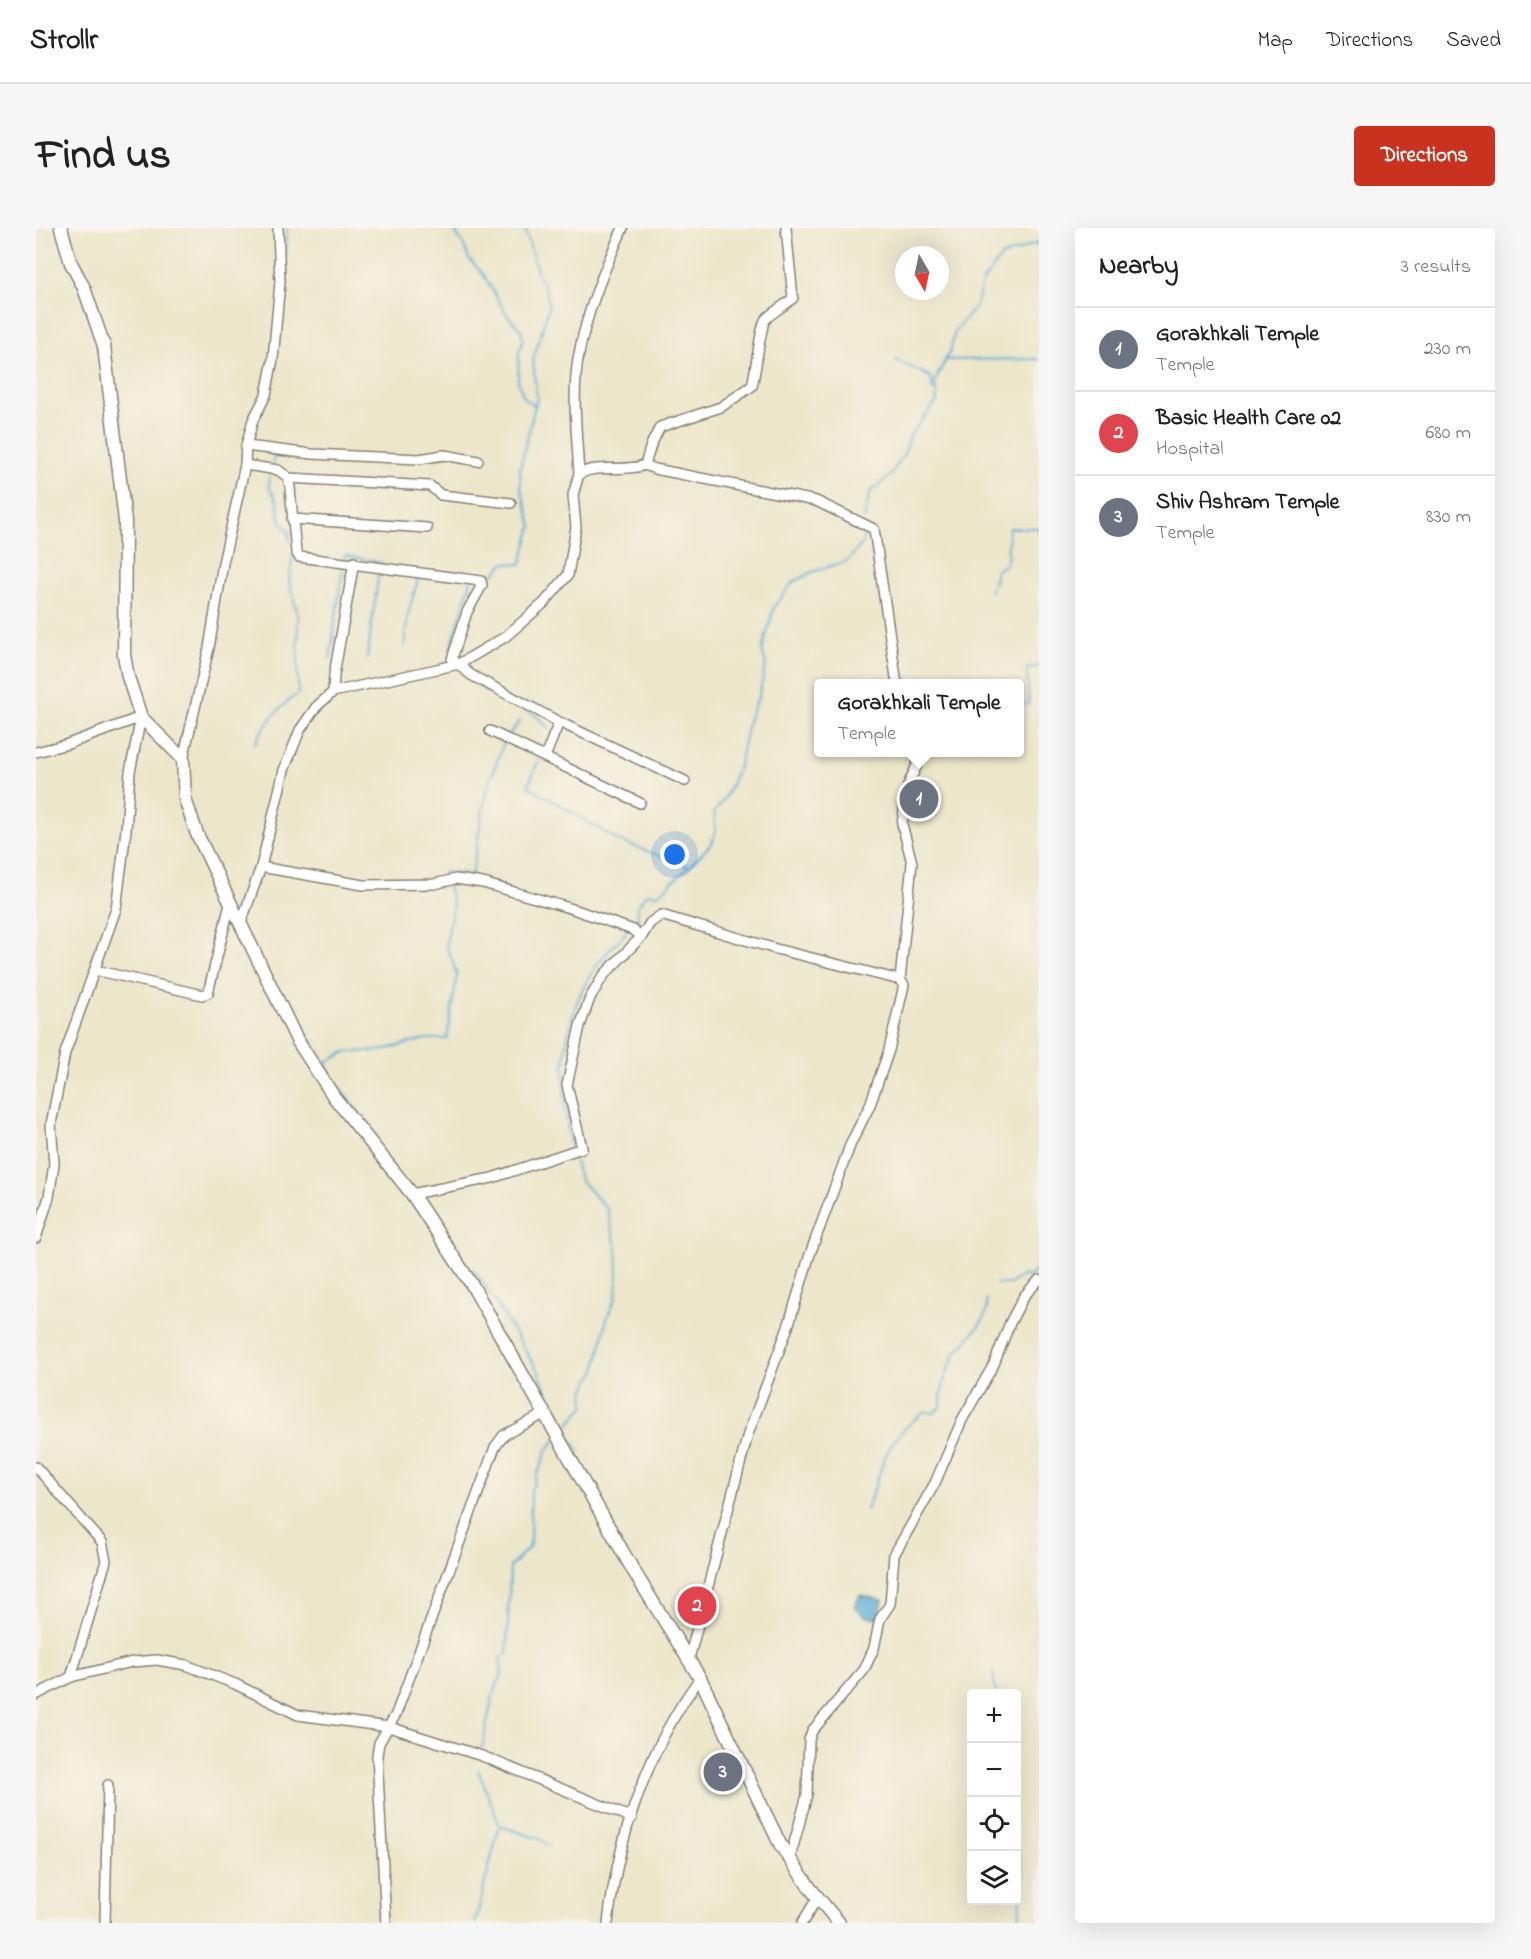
<!DOCTYPE html>
<html lang="en">
<head>
<meta charset="utf-8">
<style>
	body { margin:0; font-family:"Indie Flower",sans-serif; background:#f6f6f6; color:#202124 }
	.controls { position:absolute; right:18px; bottom:18px; display:grid; overflow:hidden; border-radius:6px; box-shadow:0 6px 24px #0002 }
	.controls button { width:54px; height:54px; display:grid; place-items:center; padding:0; border:0; border-bottom:2px solid #e0e0e0; background:#fff; color:#202124; font:30px sans-serif }
	.compass { position:absolute; left:859px; top:18px; width:54px; height:54px; border-radius:50%; background:#fff; box-shadow:0 6px 24px #0002; rotate:171deg }
	.you { position:absolute; left:639px; top:627px; width:21px; height:21px; margin:-15px; border:4px solid #fff; border-radius:50%; background:#1a73e8; box-shadow:0 0 0 9px #1a73e833 }
	.badge { display:grid; place-items:center; width:39px; height:39px; border-radius:50%; background:#c8321e; color:#fff; font-size:20px; font-weight:700 }
	.pin { position:absolute; translate:-50% -50%; border:3px solid #fff; box-shadow:0 2px 6px #0006 }
	.popup { position:absolute; left:778px; top:451px; width:210px; height:78px; box-sizing:border-box; display:grid; place-content:center; border-radius:6px; background:#fff; filter:drop-shadow(0 2px 4px #0005); font-size:20px; white-space:nowrap; color:#757577 }
	.popup b { font-size:22px; color:#202124 }
	.popup::after { content:''; position:absolute; left:50%; top:100%; margin-left:-12px; border:12px solid transparent; border-top-color:#fff }
	.list { margin:0; padding:0; list-style:none }
	h2 { display:flex; justify-content:space-between; align-items:center; height:78px; margin:0; padding:0 24px; font-size:26px }
	h2 small { font-size:20px; font-weight:400; color:#757577 }
	.list li { display:grid; grid-template-columns:39px 1fr auto; gap:18px; align-items:center; box-sizing:border-box; height:84px; padding:0 24px; border-top:2px solid #e0e0e0 }
	.list b { display:block; font-size:22px; white-space:nowrap }
	.list p { margin:0; font-size:20px; white-space:nowrap; color:#757577 }
	.list em { font-size:20px; font-style:normal; color:#757577 }
	.icon { flex:none; width:33px; height:33px; fill:none; stroke:currentColor; stroke-width:2; stroke-linecap:round; stroke-linejoin:round }
	.map { position:relative; flex:none; width:1003px; height:1695px; overflow:hidden; border-radius:6px }
	header { display:flex; align-items:center; gap:36px; box-sizing:border-box; height:84px; padding:0 30px; background:#fff; border-bottom:2px solid #e0e0e0 }
	header strong { font-size:28px }
	nav { display:flex; gap:33px; margin-inline-start:auto; font-size:21px }
	.intro { display:flex; align-items:center; justify-content:space-between; box-sizing:border-box; height:144px; padding:0 36px }
	h1 { margin:0; font-size:42px }
	.button { padding:15px 27px; border-radius:6px; background:#c8321e; color:#fff; font-size:21px; font-weight:700 }
	main { display:flex; gap:36px; padding:0 36px }
	aside { flex:1; background:#fff; border-radius:6px; box-shadow:0 6px 24px #0002 }
	.map>svg:first-child { display:block }
	.water { fill:#58abd3; stroke:#3a6478; stroke-width:1.5 }
	.lines { fill:none; stroke-linecap:round; stroke-linejoin:round }
	.stream { stroke:#58abd3; stroke-width:2 }
	.street-casing { stroke:#848173; stroke-width:12 }
	.secondary-casing { stroke:#848173; stroke-width:15 }
	.street { stroke:#fff; stroke-width:9 }
	.secondary { stroke:#fff; stroke-width:12 }
</style>
</head>
<body>
<header>
<strong>Strollr</strong>
<nav><a>Map</a><a>Directions</a><a>Saved</a></nav>
</header>
<div class="intro"><h1>Find us</h1><a class="button">Directions</a></div>
<main>
<div class="map">
<svg width="1003" height="1695" viewBox="0 0 1003 1695">
	<rect width="100%" height="100%" fill="#f7f3e8"/>
	<filter id="ink" filterUnits="userSpaceOnUse"><feTurbulence type="fractalNoise" baseFrequency=".0167" numOctaves="2"/><feDisplacementMap in="SourceGraphic" scale="12" xChannelSelector="R" yChannelSelector="G"/><feConvolveMatrix kernelMatrix="1 2 1 2 8 2 1 2 1" color-interpolation-filters="sRGB"/></filter>
	<filter id="wash" filterUnits="userSpaceOnUse"><feTurbulence type="fractalNoise" baseFrequency=".008" numOctaves="4" result="noise"/><feDisplacementMap in="SourceGraphic" scale="24" xChannelSelector="R" yChannelSelector="G"/><feGaussianBlur stdDeviation="1.35" result="paint"/><feColorMatrix in="noise" values="0 0 0 0 0 0 0 0 0 0 0 0 0 0 0 0 0 1.4 0 .05"/><feComposite in="paint" operator="in"/></filter>
	<g filter="url(#wash)">
		<rect width="100%" height="100%" fill="#ece6ca"/>
		<path class="water" d="M824 1367 847 1372 842 1391 829 1388 818 1379Z"/>
		<g class="lines">
			<g class="stream">
				<path d="M416 0 427 15 433 31 447 46 471 87 485 102 487 112 483 124 482 153 488 170 499 178 484 240 485 261 496 298 485 336 468 335 459 345 445 350"/>
				<path d="M489 0 502 47 510 62 513 79 497 132 501 171 499 178"/>
				<path d="M248 38 251 0"/>
				<path d="M246 77 248 56"/>
				<path d="M860 132 895 149 897 162 900 164"/>
				<path d="M909 132 1002 131"/>
				<path d="M236 224 238 230 236 238"/>
				<path d="M234 244 233 259 241 273 245 294 253 304 254 313"/>
				<path d="M828 292 834 264 855 247 870 222 874 207 901 173 899 153 915 121 918 105 940 77 947 53 965 29 1003 14"/>
				<path d="M308 332 309 327 348 336"/>
				<path d="M954 364 961 342 971 335 973 300H1003"/>
				<path d="M416 416 435 353"/>
				<path d="M368 419 372 386 383 348"/>
				<path d="M294 430 307 338"/>
				<path d="M331 430 343 343"/>
				<path d="M442 456 448 462 498 486 515 502"/>
				<path d="M984 476H993L991 440 1003 439"/>
				<path d="M471 509 484 493"/>
				<path d="M219 515C229 495 244 478 262 466V387L253 354 257 327"/>
				<path d="M503 531 492 558 583 613 652 638"/>
				<path d="M409 649 408 644 436 646 450 564 468 514"/>
				<path d="M598 697 602 692 601 679 611 665 620 667C627 664 673 620 676 614 681 605 679 594 678 585L689 570 703 538 713 490 723 467 730 436 726 423 738 379 756 355 776 344 811 333 827 315V298"/>
				<path d="M251 771 299 853 320 880 331 901"/>
				<path d="M289 835 309 824 343 823 390 811H411L421 747 410 716 417 678 412 657"/>
				<path d="M535 920C522 853 523 781 569 727 576 718 585 712 591 703"/>
				<path d="M405 999 432 1040 442 1046 502 1143 528 1201 543 1223"/>
				<path d="M960 1056H974L987 1047 992 1049 1003 1041"/>
				<path d="M527 1203 549 1177 548 1163 560 1142 571 1090 580 1069 582 1044 581 1022 571 981 544 952 538 930"/>
				<path d="M830 1282C850 1235 843 1216 889 1184L898 1185 905 1179C905 1158 909 1149 917 1130 926 1112 956 1095 950 1071"/>
				<path d="M957 1444 960 1466"/>
				<path d="M446 1520 457 1466 466 1446 464 1430 471 1426 474 1339 494 1318 495 1262 511 1222 520 1212"/>
				<path d="M442 1542 464 1598 504 1611 513 1618"/>
				<path d="M980 1614 987 1641 983 1695"/>
				<path d="M439 1695 463 1599"/>
			</g>
		</g>
	</g>
	<g filter="url(#ink)">
		<g class="lines">
			<g class="street-casing">
				<g id="street">
					<path d="M210 218 276 226 383 231 408 227 442 233"/>
					<path d="M209 237 242 242 253 250 394 258 405 267 475 275"/>
					<path d="M609 237 619 241 780 273 838 301 861 456"/>
					<path d="M543 246C541 209 536 168 542 131 550 85 568 42 587 0"/>
					<path d="M253 250 260 324 263 329 445 353 446 357 431 384 416 431 435 447 523 494 649 553"/>
					<path d="M256 291 391 300"/>
					<path d="M297 464 298 447 318 334"/>
					<path d="M454 503 604 575"/>
					<path d="M0 524 32 516 105 489"/>
					<path d="M509 529 523 494"/>
					<path d="M147 531 173 420 187 335 209 237 210 218 217 192 230 167 237 131 244 54 242 0"/>
					<path d="M225 639 327 657 398 656 420 651 447 655 537 681 597 702 606 708"/>
					<path d="M205 695 225 639 248 542 264 502 280 479 297 464 423 436 469 409 508 375 532 347 540 299 537 267 543 246C563 235 587 245 609 237L615 217 624 199 685 179 716 158C720 144 724 98 730 91 735 85 750 77 757 70L750 0"/>
					<path d="M59 742 166 767 172 765 194 676"/>
					<path d="M376 966 456 950 546 920 531 857 544 798 554 770 567 748 606 708 614 695 625 687 740 721 864 752"/>
					<path d="M0 1010 13 969 18 936 15 896 29 825 80 681 90 602 94 544 105 489"/>
					<path d="M0 1239 66 1314 70 1333 35 1449"/>
					<path d="M653 1431 712 1206 752 1099 774 1026 815 915 834 877 853 822 868 757 864 752 876 635 866 596 872 557 881 537V524"/>
					<path d="M0 1467 35 1449 96 1434 121 1432 150 1437 199 1456 262 1487 353 1499 446 1528 596 1590"/>
					<path d="M754 1630 771 1567 773 1512 776 1503 828 1442 838 1420 844 1391 854 1376 858 1327 899 1255 926 1192 958 1136 974 1095 988 1068 1003 1052"/>
					<path d="M69 1695 72 1557"/>
					<path d="M350 1695 341 1527 343 1515 360 1486 459 1219 468 1207 508 1186"/>
					<path d="M572 1695C582 1609 612 1520 664 1450"/>
					<path d="M766 1695 782 1669"/>
				</g>
			</g>
			<g class="secondary-casing">
				<path id="secondary" d="M25 0 35 35 48 60 68 118 89 293 88 427 92 449 105 489 147 531 149 571 161 606 261 812 298 869 376 966 436 1057 597 1342 664 1450 745 1618 774 1660 803 1695"/>
			</g>
			<use href="#street" class="street"/>
			<use href="#secondary" class="secondary"/>
		</g>
	</g>
</svg>
<div class="controls">
<button>+</button>
<button>−</button>
<button><svg class="icon" aria-label="locate" viewBox="0 0 24 24"><circle cx="12" cy="12" r="6"/><path d="M12 2v4M12 18v4M2 12h4M18 12h4"/></svg></button>
<button><svg class="icon" aria-label="layers" viewBox="0 0 24 24"><path d="M12 4l9 5-9 5-9-5zM3 14l9 5 9-5"/></svg></button>
</div>
<svg class="compass" viewBox="-18 -18 36 36"><path d="M0-13l5 13h-10z" fill="#e53935"/><path d="M0 13l5-13h-10z" fill="#757577"/></svg>
<div class="you"></div>
<div class="pin badge" style="left:883px;top:571px;background:#6b7280">1</div>
<div class="popup"><b>Gorakhkali Temple</b>Temple</div>
<div class="pin badge" style="left:661px;top:1378px;background:#e0444e">2</div>
<div class="pin badge" style="left:687px;top:1544px;background:#6b7280">3</div>
</div>
<aside>
<h2>Nearby<small>3 results</small></h2>
<ul class="list">
<li><span class="badge" style="background:#6b7280">1</span><div><b>Gorakhkali Temple</b><p>Temple</p></div><em>230 m</em></li>
<li><span class="badge" style="background:#e0444e">2</span><div><b>Basic Health Care 02</b><p>Hospital</p></div><em>680 m</em></li>
<li><span class="badge" style="background:#6b7280">3</span><div><b>Shiv Ashram Temple</b><p>Temple</p></div><em>830 m</em></li>
</ul>
</aside>
</main>
</body>
</html>
